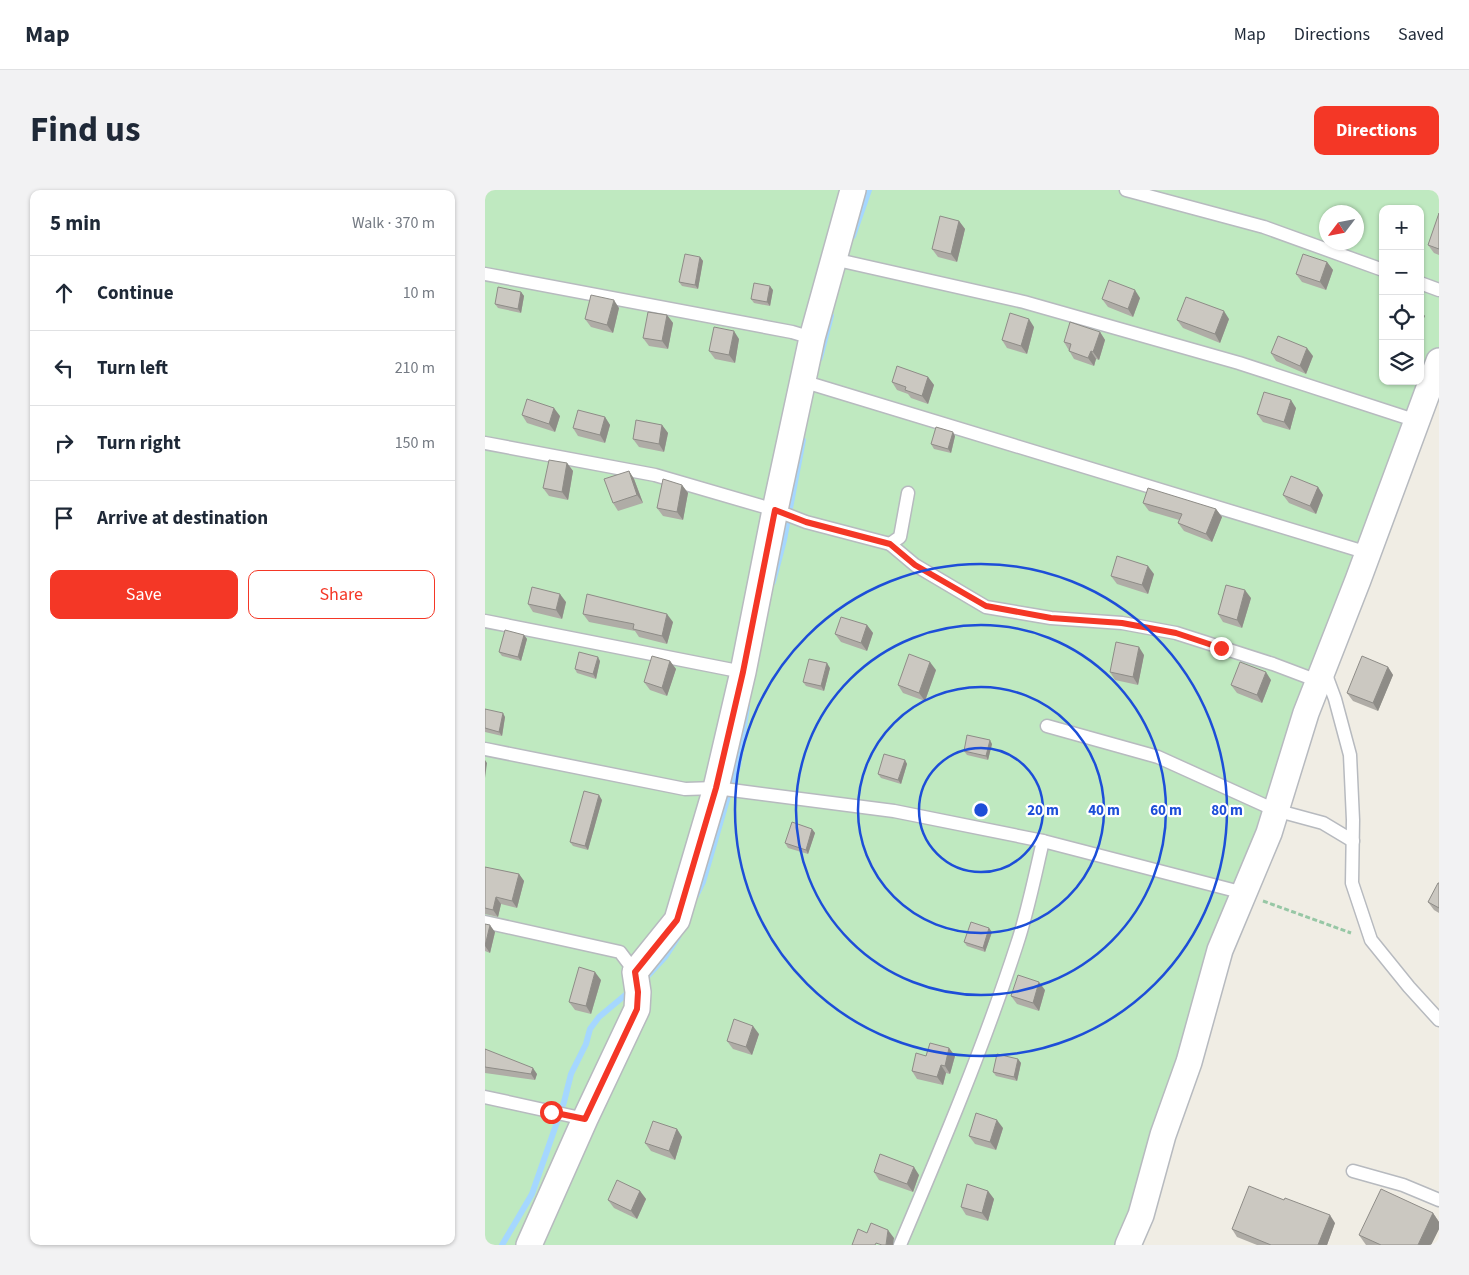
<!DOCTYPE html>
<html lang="en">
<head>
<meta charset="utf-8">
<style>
	body { margin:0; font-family:"Source Sans 3",sans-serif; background:#f2f2f3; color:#1f2937 }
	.controls { position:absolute; right:15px; top:15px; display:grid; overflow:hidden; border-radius:10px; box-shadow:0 1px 4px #0004 }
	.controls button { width:45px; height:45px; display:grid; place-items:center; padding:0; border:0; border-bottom:1px solid #e0e1e3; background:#fff; color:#1f2937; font:25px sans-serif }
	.compass { position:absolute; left:834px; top:15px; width:45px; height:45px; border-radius:50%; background:#fff; box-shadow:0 1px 4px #0004; rotate:238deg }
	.stop { position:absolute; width:15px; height:15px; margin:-11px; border:4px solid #f43726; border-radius:50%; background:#fff }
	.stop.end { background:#f43726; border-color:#fff; box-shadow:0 1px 5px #0008 }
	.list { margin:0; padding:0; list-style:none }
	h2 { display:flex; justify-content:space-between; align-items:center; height:65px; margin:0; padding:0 20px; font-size:21px }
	h2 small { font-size:16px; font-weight:400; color:#747a83 }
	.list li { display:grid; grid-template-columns:32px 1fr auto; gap:15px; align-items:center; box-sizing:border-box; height:75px; padding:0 20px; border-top:1px solid #e0e1e3 }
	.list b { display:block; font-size:19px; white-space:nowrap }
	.list em { font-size:16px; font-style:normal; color:#747a83 }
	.actions { display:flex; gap:10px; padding:15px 20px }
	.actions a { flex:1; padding:11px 0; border:1px solid #f43726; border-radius:10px; text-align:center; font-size:18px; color:#f43726 }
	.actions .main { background:#f43726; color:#fff }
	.icon { flex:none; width:28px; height:28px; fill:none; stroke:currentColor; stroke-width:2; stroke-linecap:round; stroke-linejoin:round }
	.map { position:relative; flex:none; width:954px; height:1055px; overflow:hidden; border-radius:10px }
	header { display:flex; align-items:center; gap:30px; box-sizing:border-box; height:70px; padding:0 25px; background:#fff; border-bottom:1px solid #e0e1e3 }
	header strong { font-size:24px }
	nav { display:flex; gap:28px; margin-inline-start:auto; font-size:18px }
	.intro { display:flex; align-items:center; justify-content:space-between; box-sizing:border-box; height:120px; padding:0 30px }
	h1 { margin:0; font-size:35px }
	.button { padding:12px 22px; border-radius:10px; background:#f43726; color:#fff; font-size:18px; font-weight:700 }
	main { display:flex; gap:30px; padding:0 30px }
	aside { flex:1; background:#fff; border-radius:10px; box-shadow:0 1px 4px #0004 }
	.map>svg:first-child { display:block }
	.green { fill:#bfe9c0; fill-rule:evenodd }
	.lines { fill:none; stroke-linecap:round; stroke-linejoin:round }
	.stream { stroke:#a5d7ff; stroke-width:6 }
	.lane-casing { stroke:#b7babf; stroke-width:15 }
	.street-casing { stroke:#b7babf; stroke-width:28 }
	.path { stroke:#97c7a5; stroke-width:3; stroke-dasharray:5 2.5; stroke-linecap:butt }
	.lane { stroke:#fff; stroke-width:12 }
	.street { stroke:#fff; stroke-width:25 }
	.wall { fill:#afaca6 }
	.shaded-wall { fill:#8e8c87 }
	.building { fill:#cbc8c1; stroke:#8e8c87 }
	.route { stroke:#f43726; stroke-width:6 }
	.ring { fill:none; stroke:#1d4ed8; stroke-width:2.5 }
	.centre { fill:#1d4ed8; stroke:#fff; stroke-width:2.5 }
	.ring-label { font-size:15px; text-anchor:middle; font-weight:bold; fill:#1d4ed8; stroke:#fff; stroke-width:4.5; stroke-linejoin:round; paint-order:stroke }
</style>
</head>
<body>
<header>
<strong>Map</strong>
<nav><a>Map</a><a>Directions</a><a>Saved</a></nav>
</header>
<div class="intro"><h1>Find us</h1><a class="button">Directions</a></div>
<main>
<aside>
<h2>5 min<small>Walk · 370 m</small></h2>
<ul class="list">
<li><svg class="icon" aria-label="ahead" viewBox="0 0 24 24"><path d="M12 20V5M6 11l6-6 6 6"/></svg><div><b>Continue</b></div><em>10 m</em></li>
<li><svg class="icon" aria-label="left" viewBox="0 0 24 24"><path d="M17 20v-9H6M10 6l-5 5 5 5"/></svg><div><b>Turn left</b></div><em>210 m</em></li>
<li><svg class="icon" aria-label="right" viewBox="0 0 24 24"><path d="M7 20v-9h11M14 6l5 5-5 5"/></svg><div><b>Turn right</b></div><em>150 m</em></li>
<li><svg class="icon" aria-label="arrive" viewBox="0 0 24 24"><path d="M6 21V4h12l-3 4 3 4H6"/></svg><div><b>Arrive at destination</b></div></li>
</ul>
<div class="actions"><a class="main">Save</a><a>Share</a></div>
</aside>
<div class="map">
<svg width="954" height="1055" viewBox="0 0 954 1055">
	<rect width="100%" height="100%" fill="#f0ede4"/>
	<path class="green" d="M0 0H954V201L635 1055H0ZM898 19H935V191H898ZM842 22H872V52H842Z"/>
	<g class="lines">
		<g class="stream">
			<path d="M368 46 384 0"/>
			<path d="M335 168 346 126"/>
			<path d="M288 392 299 350 318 250"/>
			<path d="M247 595 253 576 262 517"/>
			<path d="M211 706 218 692 244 603"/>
			<path d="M159 790 180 767 193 747"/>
			<path d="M17 1055 47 1004 79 912 86 884 101 854 105 839 114 827 145 801"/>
		</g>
		<g class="lane-casing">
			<g id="lane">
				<path d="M641 0 779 37 898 80"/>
				<path d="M348 69 539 112 754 173 932 231"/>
				<path d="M0 84 307 142 327 148"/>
				<path d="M935 93 954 100"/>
				<path d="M317 191 883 363"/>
				<path d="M0 253 170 285 290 320 321 332 405 354 415 347 423 303"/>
				<path d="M405 354 430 375 501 417 566 428 637 433 691 443 788 474 833 491"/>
				<path d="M0 431 258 482"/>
				<path d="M840 482 850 509 865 565 868 630 867 693 886 750 924 797 954 830"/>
				<path d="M562 536 673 567 790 620 838 633 868 651"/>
				<path d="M0 559 200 599 231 598 409 621 558 651C550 685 543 721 532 754 499 856 457 956 415 1055"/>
				<path d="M558 651 759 703"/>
				<path d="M0 732 135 762 150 782"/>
				<path d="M0 907 100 929"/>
				<path d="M868 981 918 995 954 1010"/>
			</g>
		</g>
		<g class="street-casing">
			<g id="street">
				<path d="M44 1055 100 929 152 819 153 802 150 782 192 730 231 598 258 482 290 320 327 148 368 0"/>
				<path d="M643 1055 656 1025 678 945 704 872 735 760 784 643 821 523 873 390 954 171"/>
			</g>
		</g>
		<path class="path" d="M778 711 866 743"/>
		<use href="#lane" class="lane"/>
		<use href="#street" class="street"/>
	</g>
	<g class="wall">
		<path d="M954 23V65L949 63 943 55Z"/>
		<path d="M474 31 480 39 472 72 453 67 447 59Z"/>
		<path d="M215 67 218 71 213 99 197 96 194 92Z"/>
		<path d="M842 72 848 80 841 100 817 92 811 84Z"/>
		<path d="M288 100 285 116 269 113 266 109Z"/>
		<path d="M36 102 39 106 36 123 13 118 10 114Z"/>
		<path d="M655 108 648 127 623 117 617 109Z"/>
		<path d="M134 118 128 143 106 137 100 129Z"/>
		<path d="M182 125 188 133 183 159 164 156 158 148Z"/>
		<path d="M744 129 735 153 698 138 692 130Z"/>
		<path d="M549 137 542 164 522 158 517 150Z"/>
		<path d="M615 142 620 150 614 170 611 169 609 176 589 169 579 152Z"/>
		<path d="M254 149 250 173 230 169 224 161Z"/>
		<path d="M786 163 828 166 821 184 791 171Z"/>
		<path d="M443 187 449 195 443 214 426 208 423 204 412 200 407 192Z"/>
		<path d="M811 218 805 240 778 232 772 224Z"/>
		<path d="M37 225 75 226 70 242 42 233Z"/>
		<path d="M120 227 125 235 120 253 93 246 88 238Z"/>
		<path d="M177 235 183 243 179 262 154 257 148 249Z"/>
		<path d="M470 246 466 263 449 259 446 254Z"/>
		<path d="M82 273 88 281 83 310 64 306 58 298Z"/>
		<path d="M144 281 149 289 158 313 133 321 128 313Z"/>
		<path d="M197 295 203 303 198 330 178 326 172 318Z"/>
		<path d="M833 297 838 305 831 324 804 313 798 305Z"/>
		<path d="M658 313 731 319 737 327 727 352 699 341 693 333 694 330 664 321Z"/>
		<path d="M669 384 663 404 632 394 626 386Z"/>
		<path d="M766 408 757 438 738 432 733 424Z"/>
		<path d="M81 412 77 429 48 422 43 414Z"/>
		<path d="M98 424 188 432 182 454 154 447 150 441 104 432Z"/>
		<path d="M382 435 388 443 382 461 356 452 350 444Z"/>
		<path d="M39 445 42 449 36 471 17 466 14 462Z"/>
		<path d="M659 465 653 495 630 490 625 482Z"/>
		<path d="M115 471 111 489 92 483 90 479Z"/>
		<path d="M185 471 191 479 182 506 165 500 159 492Z"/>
		<path d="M903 477 908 485 893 521 868 511 862 503Z"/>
		<path d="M345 478 339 501 321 496 318 492Z"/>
		<path d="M451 480 440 511 418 503 413 495Z"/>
		<path d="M786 490 777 513 752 503 746 495Z"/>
		<path d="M0 519 20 527 17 546 0 542Z"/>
		<path d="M507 554 503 570 482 565 479 561Z"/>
		<path d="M420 570 422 574 416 594 396 588 393 584Z"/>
		<path d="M117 610 103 660 88 656 85 652Z"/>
		<path d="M327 639 330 643 323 664 303 658 300 653Z"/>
		<path d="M0 677 34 684 39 691 32 718 16 714 13 727 0 724Z"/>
		<path d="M954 693V723L949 720 943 712Z"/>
		<path d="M0 734 10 742 5 763 0 761Z"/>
		<path d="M507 742 500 762 482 756 479 752Z"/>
		<path d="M116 790 106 824 90 820 84 812Z"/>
		<path d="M560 800 554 821 532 814 526 806Z"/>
		<path d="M274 844 267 865 248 859 242 851Z"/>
		<path d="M464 858 470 866 465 884 461 883 458 895 432 889 427 881 441 866Z"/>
		<path d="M0 859 52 884 50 890 0 883Z"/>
		<path d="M533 869 536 873 532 891 511 886 508 882Z"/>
		<path d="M518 938 511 960 490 954 484 946Z"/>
		<path d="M192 939 197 947 190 970 166 961 160 953Z"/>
		<path d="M389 982 434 985 428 1002 394 990Z"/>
		<path d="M155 1001 161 1009 152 1029 129 1018 123 1010Z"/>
		<path d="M503 1001 509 1009 503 1031 481 1025 476 1017Z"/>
		<path d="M948 1023 954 1032V1039L946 1055H881L874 1045Z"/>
		<path d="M850 1033 842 1055H772L752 1047 747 1039Z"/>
	</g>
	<g class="shaded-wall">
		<path d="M474 31 480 39 472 72 466 64Z"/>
		<path d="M215 67 218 71 213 99 210 95Z"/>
		<path d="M842 72 848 80 841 100 835 92Z"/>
		<path d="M285 96 288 100 285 116 282 112Z"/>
		<path d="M650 100 655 108 648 127 643 119Z"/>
		<path d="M36 102 39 106 36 123 33 119Z"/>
		<path d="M129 110 134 118 128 143 122 135Z"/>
		<path d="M935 120 940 126 935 137Z"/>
		<path d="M739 121 744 129 735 153 730 144Z"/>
		<path d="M182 125 188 133 183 159 177 151Z"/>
		<path d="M544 129 549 137 542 164 536 156Z"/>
		<path d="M249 141 254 149 250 173 244 165Z"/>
		<path d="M615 142 620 150 614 170 608 162Z"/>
		<path d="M822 158 828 166 821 184 815 176Z"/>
		<path d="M606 161 611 169 609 176 603 168Z"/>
		<path d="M443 187 449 195 443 214 437 206Z"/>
		<path d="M806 210 811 218 805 240 799 232Z"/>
		<path d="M69 218 75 226 70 242 64 234Z"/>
		<path d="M120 227 125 235 120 253 115 245Z"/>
		<path d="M177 235 183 243 179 262 174 254Z"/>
		<path d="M468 242 470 246 466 263 463 259Z"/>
		<path d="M82 273 88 281 83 310 77 302Z"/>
		<path d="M144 281 149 289 158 313 152 305Z"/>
		<path d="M197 295 203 303 198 330 192 322Z"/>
		<path d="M833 297 838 305 831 324 825 316Z"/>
		<path d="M731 319 737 327 727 352 721 344Z"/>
		<path d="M663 376 669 384 663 404 657 395Z"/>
		<path d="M760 400 766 408 757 438 752 430Z"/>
		<path d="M75 404 81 412 77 429 71 420Z"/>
		<path d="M182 424 188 432 182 454 177 446Z"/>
		<path d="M382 435 388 443 382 461 376 453Z"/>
		<path d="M39 445 42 449 36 471 33 467Z"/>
		<path d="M654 457 659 465 653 495 648 487Z"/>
		<path d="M113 467 115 471 111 489 108 484Z"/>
		<path d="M185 471 191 479 182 506 177 498Z"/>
		<path d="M445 472 451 480 440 511 434 503Z"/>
		<path d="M342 473 345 478 339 501 336 496Z"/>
		<path d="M903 477 908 485 893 521 888 513Z"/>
		<path d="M781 482 786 490 777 513 772 505Z"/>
		<path d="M18 523 20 527 17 546 14 542Z"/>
		<path d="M505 550 507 554 503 570 501 566Z"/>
		<path d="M0 570 2 573 0 588Z"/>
		<path d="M420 570 422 574 416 594 413 590Z"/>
		<path d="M114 605 117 610 103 660 100 656Z"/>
		<path d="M327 639 330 643 323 664 321 660Z"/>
		<path d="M34 684 39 691 32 718 27 711Z"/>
		<path d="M11 707 16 714 13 727 8 720Z"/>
		<path d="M5 735 10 742 5 763 0 756Z"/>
		<path d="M504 738 507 742 500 762 498 758Z"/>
		<path d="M110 782 116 790 106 824 101 816Z"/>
		<path d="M554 792 560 800 554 821 548 813Z"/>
		<path d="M268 836 274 844 267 865 261 857Z"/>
		<path d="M464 858 470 866 465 884 460 876Z"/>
		<path d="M533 869 536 873 532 891 529 887Z"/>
		<path d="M456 875 461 883 458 895 452 887Z"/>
		<path d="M48 878 52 884 50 890 46 884Z"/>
		<path d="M512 930 518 938 511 960 505 952Z"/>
		<path d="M192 939 197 947 190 970 184 961Z"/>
		<path d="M429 977 434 985 428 1002 422 994Z"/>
		<path d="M155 1001 161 1009 152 1029 146 1021Z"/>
		<path d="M503 1001 509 1009 503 1031 497 1023Z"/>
		<path d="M948 1023 954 1032V1039L946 1055H933Z"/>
		<path d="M845 1025 850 1033 842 1055H833Z"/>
		<path d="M403 1040 409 1048 408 1055H401Z"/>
	</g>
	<g class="building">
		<path d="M954 23V59L943 55Z"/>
		<path d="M455 26 474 31 466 64 447 59Z"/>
		<path d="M200 64 215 67 210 95 194 92Z"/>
		<path d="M818 64 842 72 835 92 811 84Z"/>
		<path d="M624 90 650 100 643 119 617 109Z"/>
		<path d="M269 93 285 96 282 112 266 109Z"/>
		<path d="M13 97 36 102 33 119 10 114Z"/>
		<path d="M106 105 129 110 122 135 100 129Z"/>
		<path d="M701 107 739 121 730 144 692 130Z"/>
		<path d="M163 122 182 125 177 151 158 148Z"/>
		<path d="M525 123 544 129 536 156 517 150Z"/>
		<path d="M585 132 615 142 608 162 606 161 603 168 584 161 586 154 579 152Z"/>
		<path d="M229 137 249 141 244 165 224 161Z"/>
		<path d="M793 146 822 158 815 176 786 163Z"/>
		<path d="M412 176 443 187 437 206 420 200 421 197 407 192Z"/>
		<path d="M779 202 806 210 799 232 772 224Z"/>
		<path d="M42 209 69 218 64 234 37 225Z"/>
		<path d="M93 220 120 227 115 245 88 238Z"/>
		<path d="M151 230 177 235 174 254 148 249Z"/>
		<path d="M451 237 468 242 463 259 446 254Z"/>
		<path d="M64 270 82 273 77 302 58 298Z"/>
		<path d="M144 281 152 305 128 313 119 289Z"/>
		<path d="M806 286 833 297 825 316 798 305Z"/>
		<path d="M178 289 197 295 192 322 172 318Z"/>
		<path d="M663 298 731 319 721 344 693 333 697 324 658 313Z"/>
		<path d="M632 366 663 376 657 395 626 386Z"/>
		<path d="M741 395 760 400 752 430 733 424Z"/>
		<path d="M47 397 75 404 71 420 43 414Z"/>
		<path d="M102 404 182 424 177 446 148 439 149 434 98 424Z"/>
		<path d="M356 427 382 435 376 453 350 444Z"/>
		<path d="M20 440 39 445 33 467 14 462Z"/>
		<path d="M631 452 654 457 648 487 625 482Z"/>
		<path d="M94 462 113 467 108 484 90 479Z"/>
		<path d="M424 464 445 472 434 503 413 495Z"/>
		<path d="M167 466 185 471 177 498 159 492Z"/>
		<path d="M877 466 903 477 888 513 862 503Z"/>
		<path d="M324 469 342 473 336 496 318 492Z"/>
		<path d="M755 472 781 482 772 505 746 495Z"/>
		<path d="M0 519 18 523 14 542 0 538Z"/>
		<path d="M482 545 505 550 501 566 479 561Z"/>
		<path d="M399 564 420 570 413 590 393 584Z"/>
		<path d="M99 601 114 605 100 656 85 652Z"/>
		<path d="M307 632 327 639 321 660 300 653Z"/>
		<path d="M0 677 34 684 27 711 11 707 8 720 0 718Z"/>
		<path d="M953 693H954V718L943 712Z"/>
		<path d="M486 732 504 738 498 758 479 752Z"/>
		<path d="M0 734 5 735 0 756Z"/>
		<path d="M94 777 110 782 101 816 84 812Z"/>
		<path d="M533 785 554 792 548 813 526 806Z"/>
		<path d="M249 829 268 836 261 857 242 851Z"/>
		<path d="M445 853 464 858 460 876 456 875 452 887 427 881 431 863 441 866Z"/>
		<path d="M0 859 48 878 46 884 0 877Z"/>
		<path d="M512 864 533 869 529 887 508 882Z"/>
		<path d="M491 923 512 930 505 952 484 946Z"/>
		<path d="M168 931 192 939 184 961 160 953Z"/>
		<path d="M395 964 429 977 422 994 389 982Z"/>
		<path d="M132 990 155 1001 146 1021 123 1010Z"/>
		<path d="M482 994 503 1001 497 1023 476 1017Z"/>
		<path d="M764 996 799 1010 800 1008 845 1025 833 1055H786L747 1039Z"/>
		<path d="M896 999 948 1023 933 1055H896L874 1045Z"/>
		<path d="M386 1033 403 1040 401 1055H397L391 1053 390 1055H367L373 1039 382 1043Z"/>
	</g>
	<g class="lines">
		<path class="route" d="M66 922 100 929 152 819 153 802 150 782 192 730 231 598 258 482 290 320 321 332 405 354 430 375 501 416 566 428 637 433 691 443 736 458"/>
	</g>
	<g class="ring">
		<circle cx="496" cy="620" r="62"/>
		<circle cx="496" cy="620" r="123"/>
		<circle cx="496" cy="620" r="185"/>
		<circle cx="496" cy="620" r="246"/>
	</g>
	<circle cx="496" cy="620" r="8" class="centre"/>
	<g class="ring-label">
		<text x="558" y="625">20 m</text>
		<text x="619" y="625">40 m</text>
		<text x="681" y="625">60 m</text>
		<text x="742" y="625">80 m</text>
	</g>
</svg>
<div class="controls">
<button>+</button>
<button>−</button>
<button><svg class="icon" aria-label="locate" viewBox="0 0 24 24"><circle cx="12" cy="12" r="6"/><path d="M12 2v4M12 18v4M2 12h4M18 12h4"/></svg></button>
<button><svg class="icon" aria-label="layers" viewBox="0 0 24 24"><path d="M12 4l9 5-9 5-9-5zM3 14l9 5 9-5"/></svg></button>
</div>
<svg class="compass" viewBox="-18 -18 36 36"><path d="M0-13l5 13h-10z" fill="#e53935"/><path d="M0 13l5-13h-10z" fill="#747a83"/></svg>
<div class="stop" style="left:66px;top:922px"></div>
<div class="stop end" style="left:736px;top:458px"></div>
</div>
</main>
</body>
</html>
